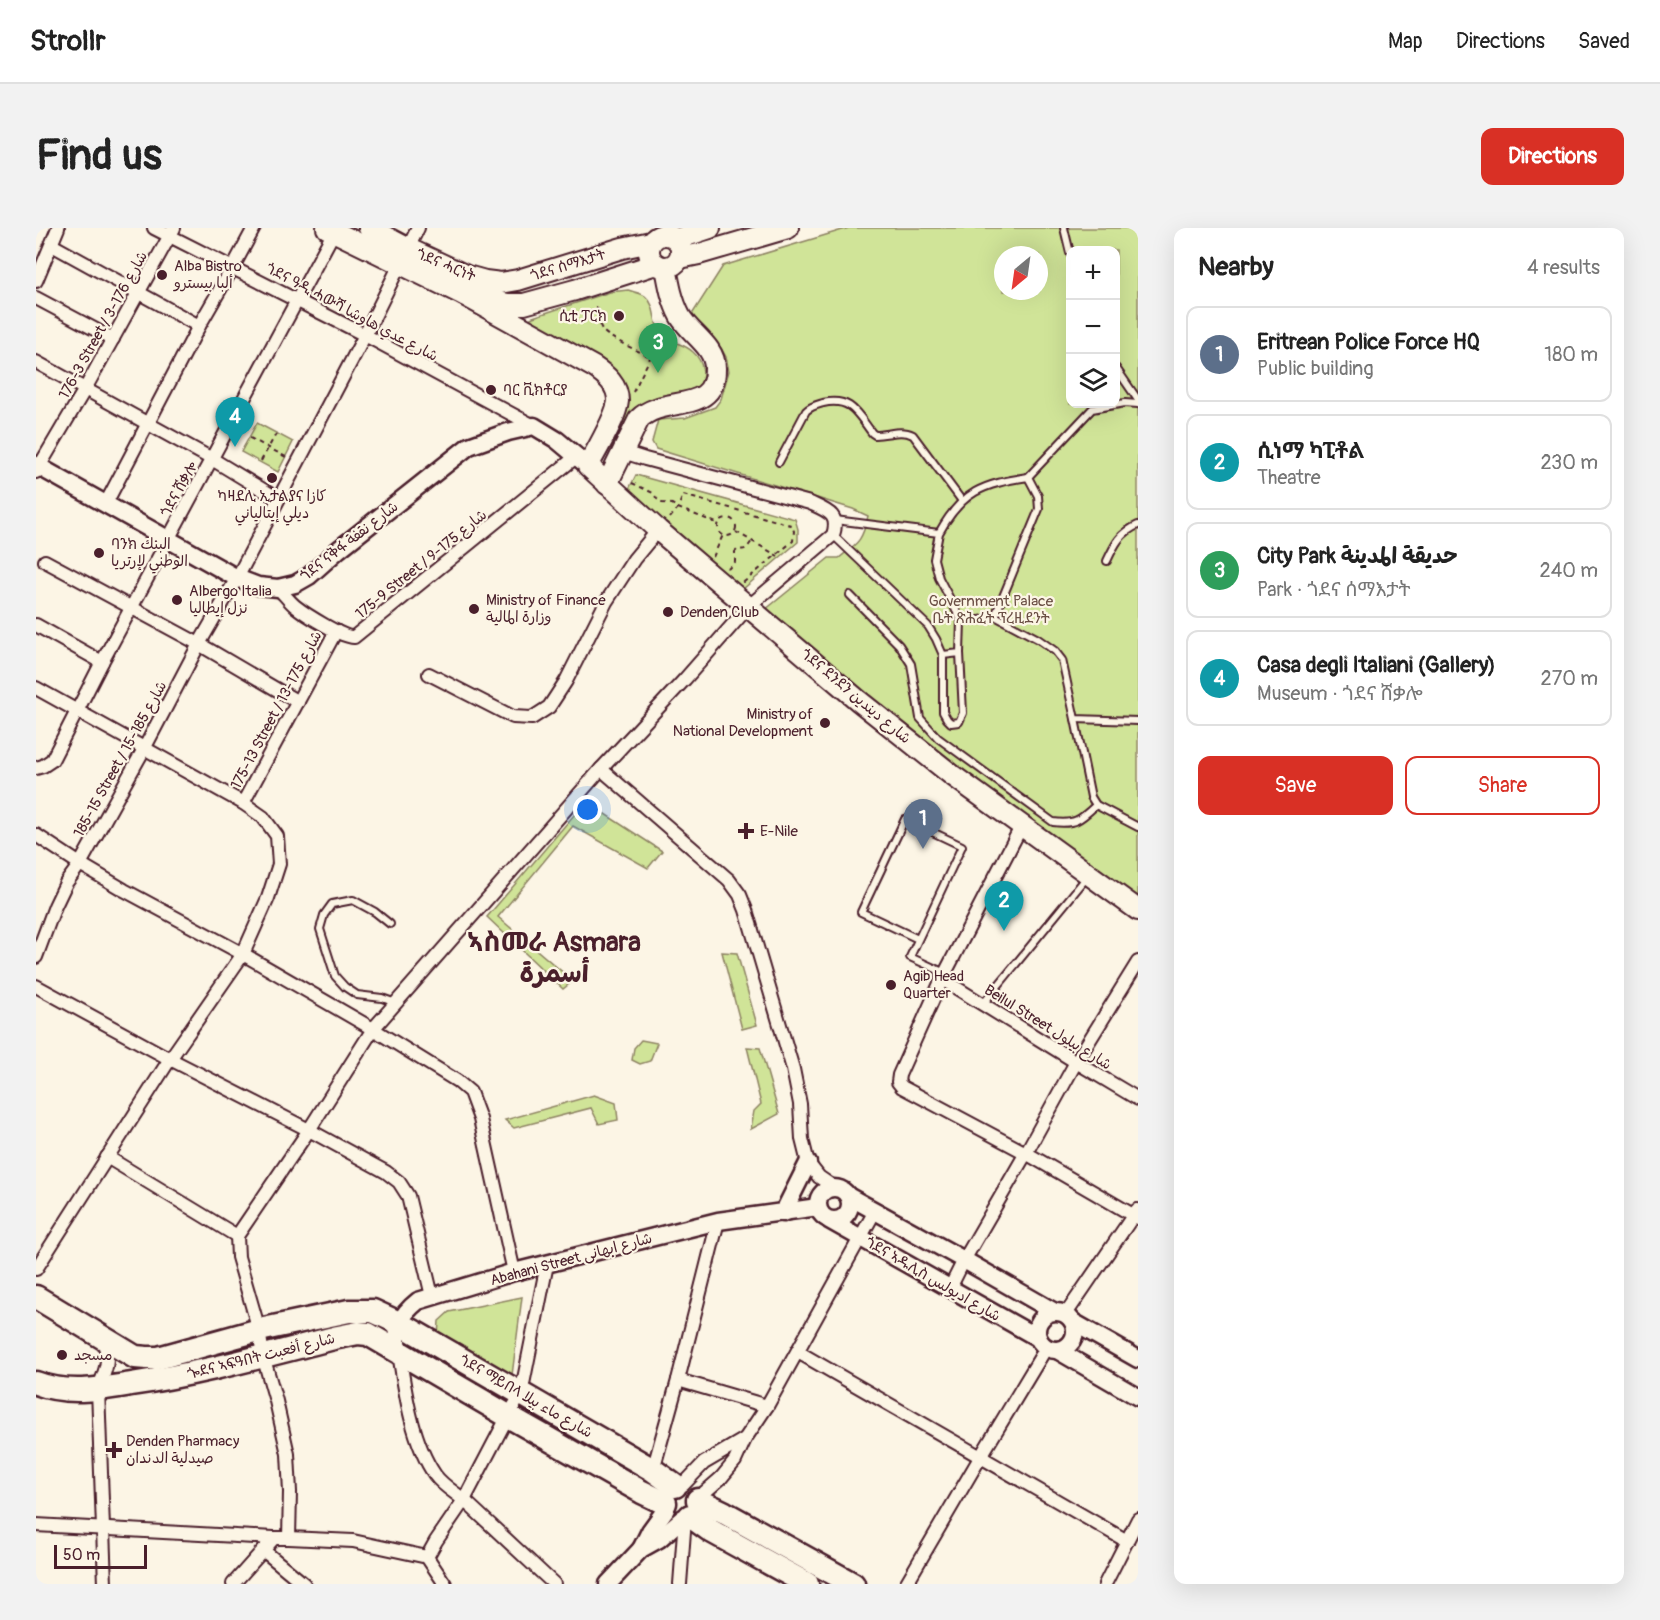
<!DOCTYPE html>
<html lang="en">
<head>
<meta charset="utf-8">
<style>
	body { margin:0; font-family:Pangolin,"Playpen Sans Arabic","Noto Sans Ethiopic",sans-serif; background:#f2f2f2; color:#222 }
	.controls { position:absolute; right:18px; top:18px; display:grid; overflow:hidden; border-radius:12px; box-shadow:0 6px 24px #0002 }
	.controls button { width:54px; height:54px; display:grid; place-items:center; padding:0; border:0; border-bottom:2px solid #e0e0e0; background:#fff; color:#222; font:30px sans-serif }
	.compass { position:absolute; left:958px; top:18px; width:54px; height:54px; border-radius:50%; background:#fff; box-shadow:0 6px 24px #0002; rotate:209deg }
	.scale { position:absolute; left:18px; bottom:15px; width:93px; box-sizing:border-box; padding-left:6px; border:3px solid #4a1f2b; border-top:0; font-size:16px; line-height:21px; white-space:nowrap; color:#4a1f2b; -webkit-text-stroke:4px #fcf5e5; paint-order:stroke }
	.you { position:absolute; left:552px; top:582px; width:21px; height:21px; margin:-15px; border:4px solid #fff; border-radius:50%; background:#1a73e8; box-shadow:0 0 0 9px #1a73e833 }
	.badge { display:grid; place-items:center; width:39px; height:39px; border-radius:50%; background:#d93025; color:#fff; font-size:20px; font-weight:700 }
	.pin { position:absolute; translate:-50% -50px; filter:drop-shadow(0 2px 3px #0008) }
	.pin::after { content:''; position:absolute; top:32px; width:21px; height:18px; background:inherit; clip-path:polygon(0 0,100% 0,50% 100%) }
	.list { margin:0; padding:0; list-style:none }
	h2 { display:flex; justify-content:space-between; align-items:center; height:78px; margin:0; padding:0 24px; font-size:26px }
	h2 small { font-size:20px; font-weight:400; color:#767676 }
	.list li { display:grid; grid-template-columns:39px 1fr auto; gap:18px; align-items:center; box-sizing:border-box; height:96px; margin:0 12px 12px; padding:0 12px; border:2px solid #e0e0e0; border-radius:12px }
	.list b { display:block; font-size:22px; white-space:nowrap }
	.list p { margin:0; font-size:20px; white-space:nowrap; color:#767676 }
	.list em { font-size:20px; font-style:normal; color:#767676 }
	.actions { display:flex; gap:12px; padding:18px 24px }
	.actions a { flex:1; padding:14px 0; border:2px solid #d93025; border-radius:12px; text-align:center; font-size:21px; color:#d93025 }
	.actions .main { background:#d93025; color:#fff }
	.icon { flex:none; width:33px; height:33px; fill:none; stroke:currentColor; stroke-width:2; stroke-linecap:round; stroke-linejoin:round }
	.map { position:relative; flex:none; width:1102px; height:1356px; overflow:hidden; border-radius:12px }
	header { display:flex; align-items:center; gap:36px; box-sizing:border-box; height:84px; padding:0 30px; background:#fff; border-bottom:2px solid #e0e0e0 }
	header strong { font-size:28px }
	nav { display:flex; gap:33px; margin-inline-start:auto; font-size:21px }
	.intro { display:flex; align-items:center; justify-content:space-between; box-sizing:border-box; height:144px; padding:0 36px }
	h1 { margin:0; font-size:42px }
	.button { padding:15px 27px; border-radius:12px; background:#d93025; color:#fff; font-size:21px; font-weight:700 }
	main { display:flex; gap:36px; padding:0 36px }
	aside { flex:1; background:#fff; border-radius:12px; box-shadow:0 6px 24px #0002 }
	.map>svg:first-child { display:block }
	.green { fill:#d0e498; stroke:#8d8262; stroke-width:1.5; fill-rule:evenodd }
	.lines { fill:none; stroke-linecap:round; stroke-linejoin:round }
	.lane-casing { stroke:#4a1f2b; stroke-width:10 }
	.street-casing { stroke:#4a1f2b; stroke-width:16 }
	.secondary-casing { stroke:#4a1f2b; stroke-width:21 }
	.primary-casing { stroke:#4a1f2b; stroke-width:24 }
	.highway-casing { stroke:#4a1f2b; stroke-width:27 }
	.path { stroke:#4a1f2b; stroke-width:2; stroke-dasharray:4.5 4.5; stroke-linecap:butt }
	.lane { stroke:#fcf5e5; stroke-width:6 }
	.street { stroke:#fcf5e5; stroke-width:12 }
	.secondary { stroke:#fcf5e5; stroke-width:16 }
	.primary { stroke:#fcf5e5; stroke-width:20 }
	.highway { stroke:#fcf5e5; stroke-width:22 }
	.poi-dot { fill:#4a1f2b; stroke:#fcf5e5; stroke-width:2 }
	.labels { text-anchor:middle; stroke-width:4.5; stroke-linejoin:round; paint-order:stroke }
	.street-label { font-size:15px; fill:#4a1f2b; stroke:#fcf5e5 }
	.poi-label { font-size:15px; fill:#4a1f2b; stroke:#fcf5e5; text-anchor:start }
	.park-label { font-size:15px; fill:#6c5046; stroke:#fcf5e5 }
	.town-label { font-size:27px; font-weight:bold; fill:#4a1f2b; stroke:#fcf5e5 }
</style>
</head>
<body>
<header>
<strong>Strollr</strong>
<nav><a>Map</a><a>Directions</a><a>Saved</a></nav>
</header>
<div class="intro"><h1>Find us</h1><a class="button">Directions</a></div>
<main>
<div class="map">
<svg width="1102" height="1356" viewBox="0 0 1102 1356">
	<rect width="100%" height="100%" fill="#fcf5e5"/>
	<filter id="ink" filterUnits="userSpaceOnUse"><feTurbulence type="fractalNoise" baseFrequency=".0167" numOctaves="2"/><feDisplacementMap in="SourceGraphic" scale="12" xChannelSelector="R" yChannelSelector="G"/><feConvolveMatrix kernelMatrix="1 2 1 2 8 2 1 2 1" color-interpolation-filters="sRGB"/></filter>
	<g filter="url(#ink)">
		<g class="green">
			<path d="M813 0H1102V671L897 527 729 382 793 330H803C823 314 826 313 832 288L817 281 620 221 616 214 622 192 649 190 679 179 685 171 693 143 690 129 685 120 662 101 655 88 687 38ZM1034 22H1080V176H1034ZM967 27H1003V63H967Z"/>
			<path d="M592 62C597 64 605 65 609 68 621 77 616 95 625 106 634 115 648 115 657 124 663 129 666 136 667 144 667 150 666 157 661 161 653 169 616 175 604 178L593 188 577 221 570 218 587 172 493 95V91L497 89 574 64Z"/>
			<path d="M221 195 257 214 242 244 205 224Z"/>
			<path d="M600 247 759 291 762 301V314L707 361 592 263Z"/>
			<path d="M552 575 626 623 612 640 537 598 462 689 537 753 527 761 451 689 538 587Z"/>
			<path d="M686 724 701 725 721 797 706 801Z"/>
			<path d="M605 812 621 815 614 833 604 836 596 832 598 820Z"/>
			<path d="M711 819 724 820 743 886 715 901 718 883 725 876Z"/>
			<path d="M558 867 580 875 582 892 563 896 555 880 478 900 469 892Z"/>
			<path d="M486 1069 475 1155 402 1109 403 1093 413 1084Z"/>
		</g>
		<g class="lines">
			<g class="lane-casing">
				<g id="lane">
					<path d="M1028 0 1034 25"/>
					<path d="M1080 140 1102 172"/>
					<path d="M743 234 770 183C775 178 780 177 787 175 815 169 821 185 836 205L839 207C852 207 865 201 877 207L926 273"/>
					<path d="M992 249 1056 181 1089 175 1102 176"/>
					<path d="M799 292 903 305C926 263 947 256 992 249L1002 268 1003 281 959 388 944 392H925L903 350 898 331 903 305"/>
					<path d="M797 307 892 398 900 411 907 427"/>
					<path d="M1071 333C1079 316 1084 305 1102 297"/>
					<path d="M814 367 863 417 875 436 884 490 902 510 1017 594C1039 597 1044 592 1060 577"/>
					<path d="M959 388 1002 411 1019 423 1026 432 1039 491 1102 493"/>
					<path d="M924 425 927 485 923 494 915 495 911 491 907 484V427L924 425 925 392"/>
					<path d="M1039 491 1055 569 1060 577 1102 599"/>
					<path d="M354 696 339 684 317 672 296 676 288 687 284 701 299 748 309 759 321 767 346 770 360 775"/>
					<path d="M882 711 825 684 869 591 926 618 874 729 909 745"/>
					<path d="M947 776 1051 649"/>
				</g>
			</g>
			<g class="street-casing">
				<g id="street">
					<path d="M118 0 329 107 498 198"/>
					<path d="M16 17 163 98"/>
					<path d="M0 53 22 0"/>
					<path d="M0 70 77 111"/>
					<path d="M0 134 176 231 242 271"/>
					<path d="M0 244 49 161 138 0"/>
					<path d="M69 277 163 98 197 39 218 0"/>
					<path d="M9 333 163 416 262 474"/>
					<path d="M242 360C248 366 253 373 259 378 269 386 307 410 318 409L541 228"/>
					<path d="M0 397 66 434"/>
					<path d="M393 446 477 489 496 490 513 479 530 453 570 374 598 331 622 302"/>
					<path d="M0 460 207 575 227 589 241 608 243 636 232 670 207 726 134 831 0 1041"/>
					<path d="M0 540 7 538 16 532 66 434 300 0"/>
					<path d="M565 541 693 652 704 667 710 682 757 841 764 876 766 911 772 935 783 949 799 960"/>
					<path d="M207 575 300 403"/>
					<path d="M985 599 906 751 863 847 862 854 866 859 990 925 1102 990"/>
					<path d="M0 607 44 636 88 662 207 726 337 801 421 853 434 864 444 891 478 1044"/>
					<path d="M0 729 19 678 30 655 44 636 108 521 163 416 201 350 329 107 382 0"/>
					<path d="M906 751 1040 834 1102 871"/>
					<path d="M0 758 134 831 273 902 350 944 363 954 372 968 396 1068"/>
					<path d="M71 929 201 1008"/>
					<path d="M914 1060 928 1032 990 925 1040 834 1102 734"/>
					<path d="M1030 1086 1101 982"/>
					<path d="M67 1111C74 1133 71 1140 62 1161L69 1356"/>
					<path d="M762 1124 1091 1313"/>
					<path d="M363 1125C369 1164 376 1214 399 1247 406 1257 418 1264 428 1272L518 1356"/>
					<path d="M642 1152 731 1178"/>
					<path d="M617 1242 642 1152 682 993"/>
					<path d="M647 1257 668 1235 709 1211"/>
					<path d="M662 1270 685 1250 699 1233 709 1211 731 1178 839 983"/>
					<path d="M0 1297 238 1310"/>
					<path d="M253 1310 317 1313 391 1329 409 1356"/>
					<path d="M227 1322 268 1356"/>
					<path d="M391 1329 400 1313 428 1272 472 1188 485 1166 511 1036"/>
					<path d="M197 1356 238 1310H253L254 1264 252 1226 240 1173 227 1128 223 1102 202 1029 201 1008 273 902 337 801 565 541 649 451 713 378 797 307C804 286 791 283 774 275L609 231 587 224"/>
					<path d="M644 1356 649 1290"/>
					<path d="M870 1356 945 1228 1010 1120"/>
					<path d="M1069 1356 1102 1291"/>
				</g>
			</g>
			<g class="secondary-casing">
				<g id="secondary">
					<path d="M631 6V0"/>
					<path d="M0 237 201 350 222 358 242 360 259 356 273 348 302 322 433 218 472 204 498 198 521 212 552 238"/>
					<circle cx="798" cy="976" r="16"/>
					<path d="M812 968 928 1032 1017 1083"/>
					<path d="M747 985 772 935"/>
					<path d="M793 992 1002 1110"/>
					<circle cx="1020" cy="1103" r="19"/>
					<path d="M1037 1094 1102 1131"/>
					<path d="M1021 1122 1102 1169"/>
					<path d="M362 1124C359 1100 363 1088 382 1073L478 1044 682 993 782 979"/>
					<path d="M605 1321 614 1303 630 1281"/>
					<path d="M572 1356 605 1321 623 1311 647 1290"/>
				</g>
			</g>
			<g class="primary-casing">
				<g id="primary">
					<path d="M291 0 428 67 472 76H488L539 62 620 36"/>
					<path d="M333 0 371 20 431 48 449 53 465 55 482 52 586 20 615 14"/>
					<circle cx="629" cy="23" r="16"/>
					<path d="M641 11 674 0"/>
					<path d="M644 30 663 26 752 0"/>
					<path d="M428 67 558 139C570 147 582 157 582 173 581 188 560 223 552 238L622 302 823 473 916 547 1102 682"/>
					<path d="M571 256 603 191C628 166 680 188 679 140 679 118 654 106 644 88 636 73 633 56 630 39"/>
				</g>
			</g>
			<g class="highway-casing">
				<g id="highway">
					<path d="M0 1069 99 1129 111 1130H122L223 1102 313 1083H337L363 1095 617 1242 639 1258"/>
					<path d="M0 1155C31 1167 64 1161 95 1156 165 1146 234 1126 302 1109L322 1105 332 1106 472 1188 606 1264 629 1275"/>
					<path d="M662 1272 689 1285 817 1356"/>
					<path d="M654 1288 675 1303 771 1356"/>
				</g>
			</g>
			<g class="path">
				<path d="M561 79C562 87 562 96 567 103 574 111 603 123 614 129"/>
				<path d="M597 164 625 108"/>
				<path d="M214 210 250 229"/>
				<path d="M225 233 240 206"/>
				<path d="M596 255 617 265 621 271 626 275 636 276 642 280 683 296"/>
				<path d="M634 290 642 280 647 267 755 297 758 303 757 313 708 354 707 353"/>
				<circle cx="691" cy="299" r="9"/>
				<path d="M700 304 742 328"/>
				<path d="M677 329 687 307"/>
				<path d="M692 341 699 334V324L702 321C710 323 711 320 716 313"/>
			</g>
			<use href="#lane" class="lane"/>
			<use href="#street" class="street"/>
			<use href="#secondary" class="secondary"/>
			<use href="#primary" class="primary"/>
			<use href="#highway" class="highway"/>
		</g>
	</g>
	<g class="poi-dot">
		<circle cx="126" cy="47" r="6"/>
		<circle cx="583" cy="88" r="6"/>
		<circle cx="455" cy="162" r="6"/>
		<circle cx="236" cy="250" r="6"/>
		<circle cx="63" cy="325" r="6"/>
		<circle cx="141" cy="372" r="6"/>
		<circle cx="438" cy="381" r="6"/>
		<circle cx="632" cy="384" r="6"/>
		<circle cx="789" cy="495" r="6"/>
		<path d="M707 594h6v6h6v6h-6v6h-6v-6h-6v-6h6z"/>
		<circle cx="855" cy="757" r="6"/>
		<circle cx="26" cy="1127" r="6"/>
		<path d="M75 1213h6v6h6v6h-6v6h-6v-6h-6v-6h6z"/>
	</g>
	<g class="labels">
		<g class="street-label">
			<text transform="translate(410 37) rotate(23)" y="5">ጎደና ሓርነት</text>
			<text transform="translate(532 37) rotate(-17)" y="5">ጎደና ሰማእታት</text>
			<text transform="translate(316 84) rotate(28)" y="5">ጎደና ዓዲ ሓውሻ شارع عدي هاوشا</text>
			<text transform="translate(67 97) rotate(-61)" y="5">176-3 Street / شارع 176-3</text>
			<text transform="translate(143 261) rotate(-61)" y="5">ጎደና ሸቃሎ</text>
			<text transform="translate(313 313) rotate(-38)" y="5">ጎደና ናቅፋ شارع نقفة</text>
			<text transform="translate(385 336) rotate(-39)" y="5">175-9 Street / شارع 175-9</text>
			<text transform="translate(820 468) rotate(40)" y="5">ጎደና ደንደን شارع ديندين</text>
			<text transform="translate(240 482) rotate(-62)" y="5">175-13 Street / شارع 175-13</text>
			<text transform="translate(84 531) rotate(-61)" y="5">185-15 Street / شارع 185-15</text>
			<text transform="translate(1012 799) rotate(32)" y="5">Beilul Street شارع بيلول</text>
			<text transform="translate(535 1031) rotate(-15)" y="5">Abahani Street شارع ابهانى</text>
			<text transform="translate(897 1051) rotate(30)" y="5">ጎደና ኣዱሊስ شارع اديولس</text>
			<text transform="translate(225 1128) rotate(-14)" y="5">ጐደና ኣፍዓበት شارع أفعبت</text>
			<text transform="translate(490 1168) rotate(30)" y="5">ጎደና ማይበላ شارع ماء بيلا</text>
		</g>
		<g class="poi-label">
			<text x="138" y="43">Alba Bistro<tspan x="138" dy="17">ألبا بيسترو</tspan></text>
			<text x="571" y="93" text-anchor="end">ሲቲ ፓርክ</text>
			<text x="467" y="167">ባር ቪክቶርያ</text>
			<text x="236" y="273" text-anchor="middle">ካዛደሊ ኢታልያና كازا<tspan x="236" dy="17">ديلي إيتالياني</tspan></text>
			<text x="75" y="321">ባንክ البنك<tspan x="75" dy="17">الوطني لإرتريا</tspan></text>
			<text x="153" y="368">Albergo Italia<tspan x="153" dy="17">نزل إيطاليا</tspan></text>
			<text x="450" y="377">Ministry of Finance<tspan x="450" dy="17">وزارة المالية</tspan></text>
			<text x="644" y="389">Denden Club</text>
			<text x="777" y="491" text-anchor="end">Ministry of<tspan x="777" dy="17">National Development</tspan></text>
			<text x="724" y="608">E-Nile</text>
			<text x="867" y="753">Agib Head<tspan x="867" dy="17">Quarter</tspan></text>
			<text x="38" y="1132">مسجد</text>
			<text x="90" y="1218">Denden Pharmacy<tspan x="90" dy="17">صيدلية الدندان</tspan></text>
		</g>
		<g class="park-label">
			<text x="955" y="378">Government Palace<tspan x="955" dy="17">ቤት ጽሕፈት ፕረዚደንት</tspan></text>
		</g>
		<g class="town-label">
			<text x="518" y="723">ኣስመራ Asmara<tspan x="518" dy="31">أسمرة</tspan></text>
		</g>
	</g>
</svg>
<div class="controls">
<button>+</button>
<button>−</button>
<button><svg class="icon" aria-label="layers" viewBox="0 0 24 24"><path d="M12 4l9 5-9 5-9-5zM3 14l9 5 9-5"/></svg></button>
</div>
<svg class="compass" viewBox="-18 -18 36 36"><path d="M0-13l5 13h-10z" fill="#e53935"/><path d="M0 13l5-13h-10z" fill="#767676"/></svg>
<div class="scale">50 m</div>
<div class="you"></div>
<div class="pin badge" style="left:887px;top:621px;background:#5c6f8a">1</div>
<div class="pin badge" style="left:968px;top:703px;background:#0f9aa8">2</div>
<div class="pin badge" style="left:622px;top:145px;background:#2e9e5b">3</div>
<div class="pin badge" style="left:199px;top:219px;background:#0f9aa8">4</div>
</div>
<aside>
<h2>Nearby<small>4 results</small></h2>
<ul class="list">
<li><span class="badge" style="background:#5c6f8a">1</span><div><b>Eritrean Police Force HQ</b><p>Public building</p></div><em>180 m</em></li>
<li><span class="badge" style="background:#0f9aa8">2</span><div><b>ሲነማ ካፒቶል</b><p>Theatre</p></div><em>230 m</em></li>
<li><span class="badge" style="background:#2e9e5b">3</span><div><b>City Park حديقة المدينة</b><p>Park · ጎደና ሰማእታት</p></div><em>240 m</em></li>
<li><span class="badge" style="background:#0f9aa8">4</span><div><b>Casa degli Italiani (Gallery)</b><p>Museum · ጎደና ሸቃሎ</p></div><em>270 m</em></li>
</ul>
<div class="actions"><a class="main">Save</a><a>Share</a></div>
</aside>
</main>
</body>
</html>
